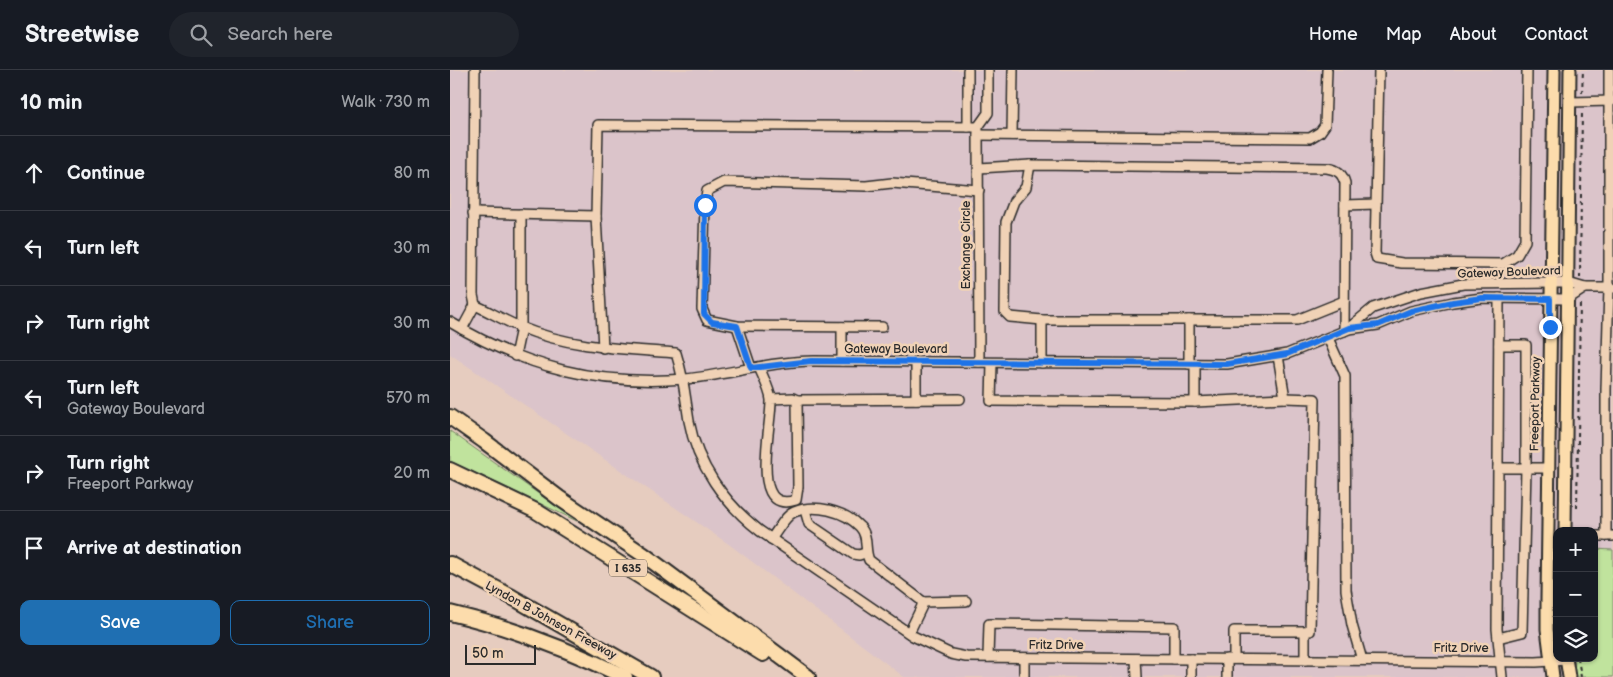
<!DOCTYPE html>
<html lang="en">
<head>
<meta charset="utf-8">
<style>
	body { margin:0; font-family:"Balsamiq Sans",sans-serif; background:#20242c; color:#f1f3f6 }
	.controls { position:absolute; right:15px; bottom:15px; display:grid; overflow:hidden; border-radius:10px; box-shadow:0 1px 4px #0004 }
	.controls button { width:45px; height:45px; display:grid; place-items:center; padding:0; border:0; border-bottom:1px solid #363941; background:#171b24; color:#f1f3f6; font:25px sans-serif }
	.scale { position:absolute; left:15px; bottom:12px; width:71px; box-sizing:border-box; padding-left:5px; border:2px solid #2b2b2b; border-top:0; font-size:14px; line-height:18px; white-space:nowrap; color:#2b2b2b; -webkit-text-stroke:4px #f0d2b6; paint-order:stroke }
	.stop { position:absolute; width:15px; height:15px; margin:-11px; border:4px solid #1a73e8; border-radius:50%; background:#fff }
	.stop.end { background:#1a73e8; border-color:#fff; box-shadow:0 1px 5px #0008 }
	.list { margin:0; padding:0; list-style:none }
	h2 { display:flex; justify-content:space-between; align-items:center; height:65px; margin:0; padding:0 20px; font-size:21px }
	h2 small { font-size:16px; font-weight:400; color:#9ea1a6 }
	.list li { display:grid; grid-template-columns:32px 1fr auto; gap:15px; align-items:center; box-sizing:border-box; height:75px; padding:0 20px; border-top:1px solid #363941 }
	.list b { display:block; font-size:19px; white-space:nowrap }
	.list p { margin:0; font-size:16px; white-space:nowrap; color:#9ea1a6 }
	.list em { font-size:16px; font-style:normal; color:#9ea1a6 }
	.actions { display:flex; gap:10px; padding:15px 20px }
	.actions a { flex:1; padding:11px 0; border:1px solid #1f6fb2; border-radius:10px; text-align:center; font-size:18px; color:#1f6fb2 }
	.actions .main { background:#1f6fb2; color:#fff }
	.icon { flex:none; width:28px; height:28px; fill:none; stroke:currentColor; stroke-width:2; stroke-linecap:round; stroke-linejoin:round }
	.map { position:relative; flex:none; width:1163px; height:607px; overflow:hidden }
	header { display:flex; align-items:center; gap:30px; box-sizing:border-box; height:70px; padding:0 25px; background:#171b24; border-bottom:1px solid #363941 }
	header strong { font-size:24px }
	nav { display:flex; gap:28px; margin-inline-start:auto; font-size:18px }
	.search { width:350px; height:45px; background:#20242c; display:flex; align-items:center; gap:12px; box-sizing:border-box; padding:0 18px; border-radius:28px; color:#9ea1a6; font-size:19px }
	main { display:flex }
	aside { flex:1; background:#171b24 }
	.map>svg:first-child { display:block }
	.built { fill:#dbc4ca }
	.green { fill:#c0e39d; stroke:#768764 }
	.lines { fill:none; stroke-linecap:round; stroke-linejoin:round }
	.minor-casing { stroke:#2b2b2b; stroke-width:12 }
	.major-casing { stroke:#2b2b2b; stroke-width:15 }
	.highway-casing { stroke:#2b2b2b; stroke-width:18 }
	.path { stroke:#2b2b2b; stroke-width:2; stroke-dasharray:4 4; stroke-linecap:butt }
	.minor { stroke:#f0d2b6; stroke-width:9 }
	.major { stroke:#fcdcac; stroke-width:11 }
	.highway { stroke:#fcdcac; stroke-width:14 }
	.route { stroke:#1a73e8; stroke-width:6 }
	.labels { text-anchor:middle; stroke-width:5; stroke-linejoin:round; paint-order:stroke }
	.shield { fill:#f0d2b6; stroke:#665d55; stroke-width:1 }
	.shield-label { font-size:11px; font-weight:bold; fill:#2b2b2b }
	.street-label { font-size:12px; fill:#2b2b2b; stroke:#f0d2b6 }
</style>
</head>
<body>
<header>
<strong>Streetwise</strong>
<div class="search"><svg class="icon" aria-label="search" viewBox="0 0 24 24"><circle cx="10" cy="10" r="6"/><path d="M15 15l6 6"/></svg>Search here</div>
<nav><a>Home</a><a>Map</a><a>About</a><a>Contact</a></nav>
</header>
<main>
<aside>
<h2>10 min<small>Walk · 730 m</small></h2>
<ul class="list">
<li><svg class="icon" aria-label="ahead" viewBox="0 0 24 24"><path d="M12 20V5M6 11l6-6 6 6"/></svg><div><b>Continue</b></div><em>80 m</em></li>
<li><svg class="icon" aria-label="left" viewBox="0 0 24 24"><path d="M17 20v-9H6M10 6l-5 5 5 5"/></svg><div><b>Turn left</b></div><em>30 m</em></li>
<li><svg class="icon" aria-label="right" viewBox="0 0 24 24"><path d="M7 20v-9h11M14 6l5 5-5 5"/></svg><div><b>Turn right</b></div><em>30 m</em></li>
<li><svg class="icon" aria-label="left" viewBox="0 0 24 24"><path d="M17 20v-9H6M10 6l-5 5 5 5"/></svg><div><b>Turn left</b><p>Gateway Boulevard</p></div><em>570 m</em></li>
<li><svg class="icon" aria-label="right" viewBox="0 0 24 24"><path d="M7 20v-9h11M14 6l5 5-5 5"/></svg><div><b>Turn right</b><p>Freeport Parkway</p></div><em>20 m</em></li>
<li><svg class="icon" aria-label="arrive" viewBox="0 0 24 24"><path d="M6 21V4h12l-3 4 3 4H6"/></svg><div><b>Arrive at destination</b></div></li>
</ul>
<div class="actions"><a class="main">Save</a><a>Share</a></div>
</aside>
<div class="map">
<svg width="1163" height="607" viewBox="0 0 1163 607">
	<rect width="100%" height="100%" fill="#e6ccbf"/>
	<filter id="ink" filterUnits="userSpaceOnUse"><feTurbulence type="fractalNoise" baseFrequency=".02" numOctaves="2"/><feDisplacementMap in="SourceGraphic" scale="10" xChannelSelector="R" yChannelSelector="G"/><feConvolveMatrix kernelMatrix="1 2 1 2 8 2 1 2 1" color-interpolation-filters="sRGB"/></filter>
	<g filter="url(#ink)">
		<path class="built" d="M0 0H1163V480L1144 479V461H1107V588H1125L1124 605 1115 607H454L280 475 0 284Z"/>
		<g class="green">
			<path d="M0 361 127 451 0 391Z"/>
			<path d="M1144 479 1163 480V607H1115L1124 605 1125 588H1144Z"/>
		</g>
		<g class="lines">
			<g class="minor-casing">
				<g id="minor">
					<path d="M25 0 23 225 25 235C40 242 55 251 70 257 120 278 174 279 226 283 234 308 235 326 239 351 247 395 275 434 310 461L463 566 501 584 516 587 1086 592 1116 590"/>
					<path d="M518 0V57"/>
					<path d="M929 0 925 183 927 189 952 193 1053 194 1067 185 1075 171 1077 0"/>
					<path d="M1159 0V218L1156 319V466H1163"/>
					<path d="M1120 32 1162 31"/>
					<path d="M528 57 538 43V0"/>
					<path d="M528 60 529 292"/>
					<path d="M528 65 860 68 870 62 875 55 877 0"/>
					<path d="M562 65 563 0"/>
					<path d="M580 95 576 117 564 131 556 152 555 242 560 247 592 250"/>
					<path d="M529 98 580 95 877 98C888 100 892 103 895 113L894 261"/>
					<path d="M895 135 926 134"/>
					<path d="M23 143 146 146"/>
					<path d="M1049 228 1047 559 1052 607"/>
					<path d="M0 252C74 297 148 316 235 309 278 305 321 291 364 291 502 291 640 293 777 294L837 284 899 259 928 255 961 241 1003 232 1032 228 1118 229 1135 218"/>
					<path d="M287 256 301 298"/>
					<path d="M392 257V291"/>
					<path d="M432 257 287 256 257 250 252 239 255 135 257 121 274 112 416 116 442 113 529 120"/>
					<path d="M899 258 923 238 971 222 1013 214 1101 213H1118L1135 218H1163"/>
					<path d="M12 259 25 235"/>
					<path d="M878 268 895 306 896 520 902 555 912 590"/>
					<path d="M153 278 146 146 148 55 528 57"/>
					<path d="M65 286 71 258V144"/>
					<path d="M466 292V329"/>
					<path d="M542 293 541 331 745 332V294"/>
					<path d="M592 293V250H847L894 231"/>
					<path d="M739 294V250"/>
					<path d="M309 297C313 307 320 320 321 330 322 355 298 446 346 430L348 417 347 330 343 328 321 329"/>
					<path d="M835 328 865 329 860 561H855"/>
					<path d="M347 330 510 329"/>
					<path d="M745 332 835 328 828 286"/>
					<path d="M1048 398H1098"/>
					<path d="M355 440 359 454 403 484 409 485 415 483"/>
					<path d="M1144 466H1156"/>
					<path d="M321 469C328 460 335 446 344 442 364 433 395 441 410 457 419 466 414 480 419 490L472 531V536L459 563"/>
					<path d="M472 532 516 531"/>
					<path d="M1048 568 1072 562 1076 398V275H1049"/>
					<path d="M538 587 539 554 724 557V589"/>
					<path d="M574 588V607"/>
					<path d="M686 589 687 607"/>
					<path d="M741 589V607"/>
					<path d="M784 589V561H855V590"/>
					<path d="M777 607V589"/>
				</g>
			</g>
			<g class="major-casing">
				<g id="major">
					<path d="M1115 461 1120 0"/>
					<path d="M1116 588 1119 607"/>
					<path d="M1103 607 1097 559V529L1104 0"/>
				</g>
			</g>
			<g class="highway-casing">
				<g id="highway">
					<path d="M0 347 34 371 109 428 194 485 358 607"/>
					<path d="M0 400 86 441 313 584"/>
					<path d="M0 494 62 527 201 607"/>
					<path d="M0 543C60 557 120 580 175 607"/>
				</g>
			</g>
			<g class="path">
				<path d="M1132 23 1133 0"/>
				<path d="M1130 208 1132 40"/>
				<path d="M1127 438 1130 232"/>
				<path d="M1128 588 1131 607"/>
			</g>
			<use href="#minor" class="minor"/>
			<use href="#major" class="major"/>
			<use href="#highway" class="highway"/>
		</g>
	</g>
	<g class="lines" filter="url(#ink)">
		<path class="route" d="M255 135 254 244 262 252 287 256 301 298 361 291 777 294 837 284 899 258 928 255 961 241 1003 232 1032 228 1100 229V257"/>
	</g>
	<g class="labels">
		<rect class="shield" x="159" y="489.5" width="38" height="17" rx="4"/>
		<g class="shield-label">
			<text x="178" y="502">I 635</text>
		</g>
		<g class="street-label">
			<text transform="translate(516 175) rotate(-90)" y="4">Exchange Circle</text>
			<text transform="translate(1059 202) rotate(-2)" y="4">Gateway Boulevard</text>
			<text x="446" y="283">Gateway Boulevard</text>
			<text transform="translate(1085 334) rotate(-89)" y="4">Freeport Parkway</text>
			<text transform="translate(101 550) rotate(29)" y="4">Lyndon B Johnson Freeway</text>
			<text x="606" y="579">Fritz Drive</text>
			<text x="1011" y="582">Fritz Drive</text>
		</g>
	</g>
</svg>
<div class="controls">
<button>+</button>
<button>−</button>
<button><svg class="icon" aria-label="layers" viewBox="0 0 24 24"><path d="M12 4l9 5-9 5-9-5zM3 14l9 5 9-5"/></svg></button>
</div>
<div class="scale">50 m</div>
<div class="stop" style="left:255px;top:135px"></div>
<div class="stop end" style="left:1100px;top:257px"></div>
</div>
</main>
</body>
</html>
